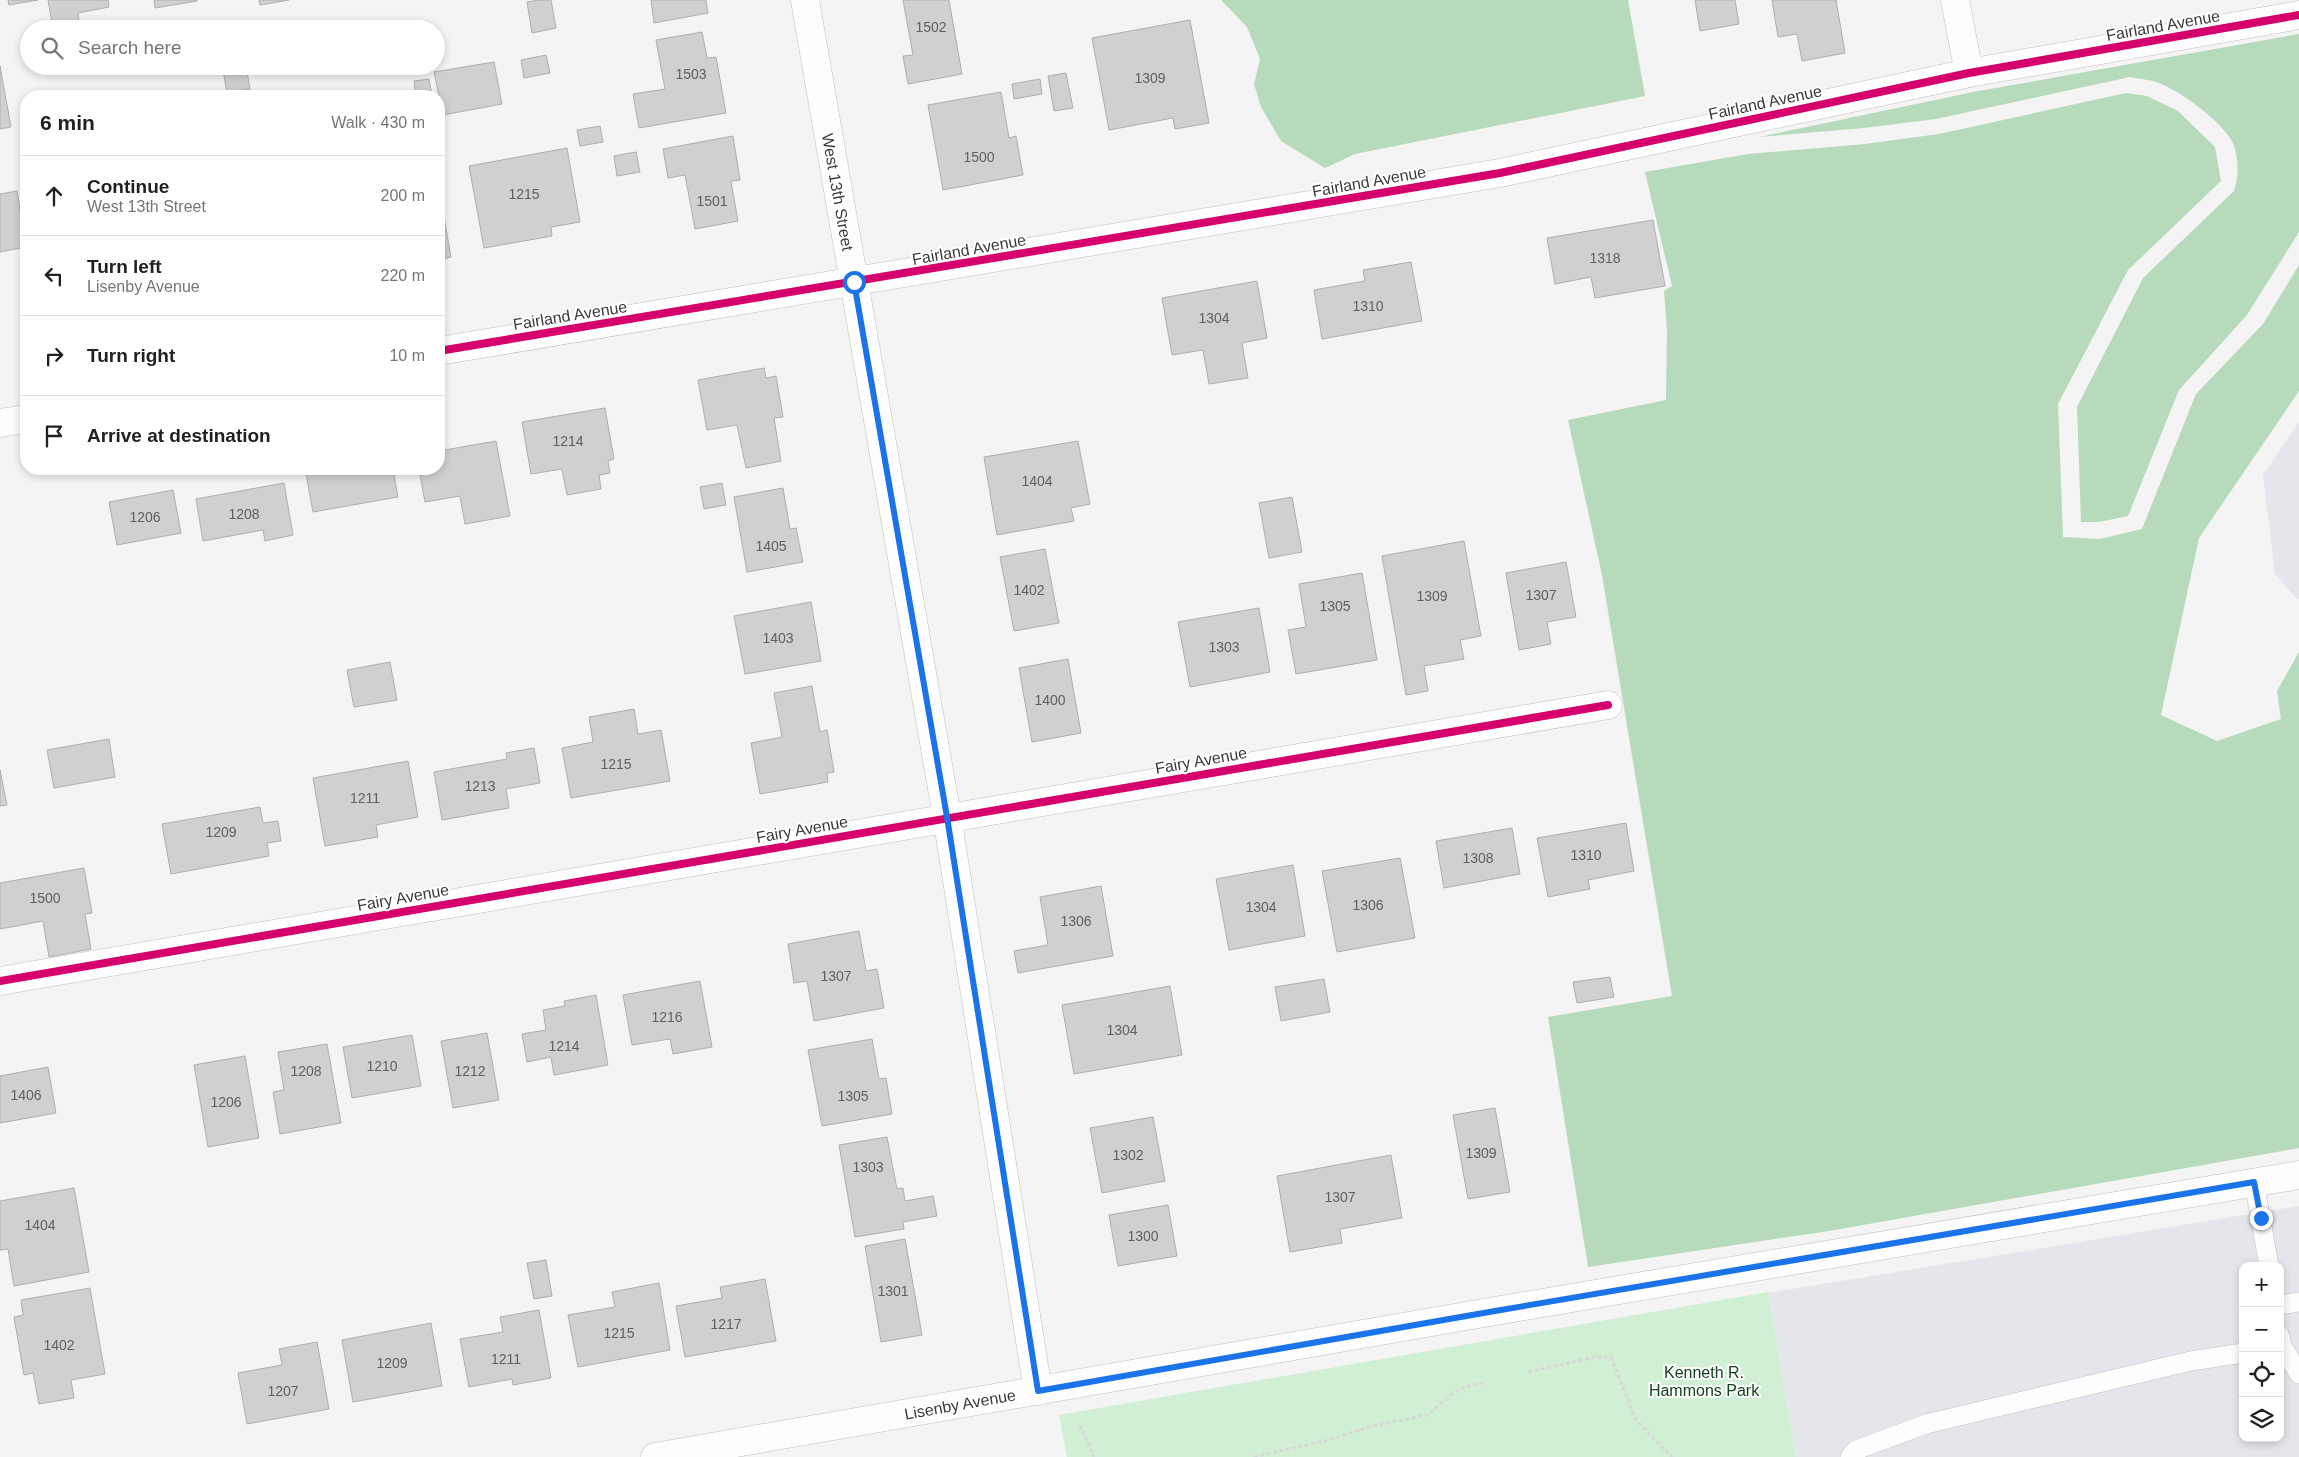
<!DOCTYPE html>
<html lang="en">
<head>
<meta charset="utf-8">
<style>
	body { margin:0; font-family:Arial,sans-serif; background:#f2f2f2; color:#202124 }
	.controls { position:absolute; right:15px; bottom:15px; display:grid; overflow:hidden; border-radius:10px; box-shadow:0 2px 8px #0003 }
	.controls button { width:45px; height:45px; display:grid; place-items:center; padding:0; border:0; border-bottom:1px solid #e0e0e0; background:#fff; color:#202124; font:25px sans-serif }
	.stop { position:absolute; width:15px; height:15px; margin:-11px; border:4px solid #1a73e8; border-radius:50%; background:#fff }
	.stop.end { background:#1a73e8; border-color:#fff; box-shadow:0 1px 5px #0008 }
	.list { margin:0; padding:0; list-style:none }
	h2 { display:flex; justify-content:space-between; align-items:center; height:65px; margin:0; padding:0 20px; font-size:21px }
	h2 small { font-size:16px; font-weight:400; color:#757577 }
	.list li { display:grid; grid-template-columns:32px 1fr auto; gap:15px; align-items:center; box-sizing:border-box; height:80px; padding:0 20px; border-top:1px solid #e0e0e0 }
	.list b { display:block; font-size:19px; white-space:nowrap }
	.list p { margin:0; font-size:16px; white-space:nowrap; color:#757577 }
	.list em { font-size:16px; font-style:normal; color:#757577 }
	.icon { flex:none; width:28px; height:28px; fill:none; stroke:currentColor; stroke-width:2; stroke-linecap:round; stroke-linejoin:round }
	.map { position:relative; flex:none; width:2299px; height:1457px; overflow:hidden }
	.search { position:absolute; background:#fff; box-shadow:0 2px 8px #0003; left:20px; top:20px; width:425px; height:55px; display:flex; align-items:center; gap:12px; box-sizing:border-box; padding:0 18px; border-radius:28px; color:#757577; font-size:19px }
	.panel { position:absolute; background:#fff; box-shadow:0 2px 8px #0003; left:20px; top:90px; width:425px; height:385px; border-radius:20px }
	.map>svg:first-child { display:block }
	.built { fill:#e5e6eb; fill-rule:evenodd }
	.green { fill:#d0efd4 }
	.forest { fill:#b6dabb }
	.building { fill:#d0d0d0; stroke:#aeaeae }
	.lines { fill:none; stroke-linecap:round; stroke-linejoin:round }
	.lane-casing { stroke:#bfbfbf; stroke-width:20 }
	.street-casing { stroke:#bfbfbf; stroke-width:29 }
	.secondary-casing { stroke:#bfbfbf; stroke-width:29 }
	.path { stroke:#d7d7d8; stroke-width:3; stroke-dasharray:4 2.5; stroke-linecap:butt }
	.lane { stroke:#fdfdfd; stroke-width:19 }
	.street { stroke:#fdfdfd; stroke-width:28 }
	.secondary { stroke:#fdfdfd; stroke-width:28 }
	.cycleway-casing { stroke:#fff; stroke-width:11 }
	.cycleway { stroke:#d6006c; stroke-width:8 }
	.route { stroke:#1a73e8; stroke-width:6 }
	.labels { text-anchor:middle; stroke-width:4; stroke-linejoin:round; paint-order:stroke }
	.number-label { font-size:14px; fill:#606060 }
	.street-label { font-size:16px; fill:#3a3a3b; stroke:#fff }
	.park-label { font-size:16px; fill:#13421d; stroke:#fff }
</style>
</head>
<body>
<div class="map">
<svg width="2299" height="1457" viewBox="0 0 2299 1457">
	<rect width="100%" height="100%" fill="#f4f4f4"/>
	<g class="built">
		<path d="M2299 422V599H2297L2275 574 2263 475Z"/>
		<path d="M2299 1206V1457H1796L1768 1293ZM2243 1266H2280V1438H2243Z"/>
	</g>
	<path class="green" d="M1768 1292 1796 1457H1067L1059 1415Z"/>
	<g class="forest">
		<path d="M1221 0H1628L1645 96 1355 154 1325 168 1281 141 1261 107 1254 84 1260 59 1247 27Z"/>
		<path d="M2299 34V232L2247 315 2179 390 2128 516 2099 522H2081L2077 407 2143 278 2234 191C2239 177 2239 158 2233 143 2224 123 2177 88 2156 82 2148 79 2138 79 2130 77L1936 119 1864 128 1759 137 1973 92Z"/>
		<path d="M2126 93 2147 96 2178 111 2215 147 2221 181 2128 270 2058 404 2063 537 2100 539 2142 529 2196 394 2263 324 2299 265V391L2199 538 2161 715 2217 741 2281 719 2277 691 2299 652V1148L1829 1231 1588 1267 1548 1017 1672 996 1602 575 1568 420 1666 400 1667 331 1664 291 1672 286 1645 172 1748 154 1865 144 1939 134Z"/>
	</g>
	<g class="building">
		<path d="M8 0H38L9 5Z"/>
		<path d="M48 0H108L109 7 78 13 80 28 53 29Z"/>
		<path d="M154 0H197V1L155 8Z"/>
		<path d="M259 0H289L260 5Z"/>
		<path d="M539 0H551L556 28 532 33 527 2Z"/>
		<path d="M651 0H706L708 13 654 23Z"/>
		<path d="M903 0H949L962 74 908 84 903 56 913 55Z"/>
		<path d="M1695 0H1735L1739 24 1700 31Z"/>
		<path d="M1772 0H1836L1845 53 1802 61 1797 34 1778 37Z"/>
		<path d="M1190 20 1209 123 1175 129 1173 118 1109 130 1092 38Z"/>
		<path d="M702 32 707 58 716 57 726 113 639 128 633 94 665 89 656 40Z"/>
		<path d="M546 55 550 73 524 78 521 60Z"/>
		<path d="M494 62 502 104 443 115 434 72Z"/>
		<path d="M0 66 11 127 0 129Z"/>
		<path d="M246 66 250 89 227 93 223 70Z"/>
		<path d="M1066 73 1073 108 1054 111 1048 76Z"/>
		<path d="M429 79 432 96H416L414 81Z"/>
		<path d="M1040 79 1042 94 1014 99 1012 84Z"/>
		<path d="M1001 92 1009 138 1016 136 1023 175 943 190 928 105Z"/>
		<path d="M600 126 603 142 580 146 577 130Z"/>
		<path d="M733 136 740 180 731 181 738 221 695 229 685 175 668 178 663 149Z"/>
		<path d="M567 148 580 222 551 227 552 236 484 248 469 166Z"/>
		<path d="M636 152 640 172 617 176 614 156Z"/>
		<path d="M439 189 451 257 439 260Z"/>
		<path d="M17 191 26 247 0 252V194Z"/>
		<path d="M1653 220 1665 286 1595 298 1591 277 1555 284 1547 238Z"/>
		<path d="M1411 262 1422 321 1322 339 1314 290 1365 281 1363 270Z"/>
		<path d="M1257 281 1267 338 1242 343 1248 378 1209 384 1203 350 1172 355 1162 298Z"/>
		<path d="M764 368 766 378 776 376 783 417 774 418 781 461 746 468 737 425 707 430 698 380Z"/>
		<path d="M605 408 614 459 608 461 610 473 599 475 601 489 567 495 562 469 531 474 522 422Z"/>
		<path d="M496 441 510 516 465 524 460 496 425 502 419 469H439V451Z"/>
		<path d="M1078 441 1090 504 1071 508 1074 521 997 535 984 457Z"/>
		<path d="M305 469H393L398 497 313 512Z"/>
		<path d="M284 483 293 535 265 541 263 530 203 541 196 499Z"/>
		<path d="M722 483 726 505 704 509 700 487Z"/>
		<path d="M783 488 790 529 796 528 803 562 747 572 734 497Z"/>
		<path d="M173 490 181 533 117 545 109 502Z"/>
		<path d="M1292 497 1302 552 1269 558 1259 503Z"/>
		<path d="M1464 541 1481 636 1460 640 1464 659 1424 666 1428 691 1406 695 1382 556Z"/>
		<path d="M1045 549 1059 623 1014 631 1000 557Z"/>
		<path d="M1566 562 1576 617 1547 622 1551 644 1519 650 1506 573Z"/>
		<path d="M1362 573 1377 660 1296 674 1288 630 1306 627 1299 584Z"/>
		<path d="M811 602 821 661 745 674 734 616Z"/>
		<path d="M1259 608 1270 672 1190 687 1178 622Z"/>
		<path d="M1068 659 1081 733 1032 742 1019 668Z"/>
		<path d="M390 662 397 700 354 707 347 670Z"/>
		<path d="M812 686 820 732 827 730 834 772 827 773 828 782 760 794 751 743 782 737 774 693Z"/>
		<path d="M634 709 638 734 661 730 670 781 571 798 562 748 593 742 589 717Z"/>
		<path d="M109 739 115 777 54 788 47 750Z"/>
		<path d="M534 748 540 783 506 789 509 808 442 820 434 772 507 759 506 753Z"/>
		<path d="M408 761 418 817 376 825 378 837 325 846 313 778Z"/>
		<path d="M0 770 7 805 0 806Z"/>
		<path d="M260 807 263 823 278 821 281 841 267 843 269 856 171 874 162 824Z"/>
		<path d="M1626 823 1634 871 1588 880 1590 889 1548 897 1537 838Z"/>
		<path d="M1512 828 1520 874 1444 888 1436 841Z"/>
		<path d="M1400 858 1415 938 1337 952 1322 871Z"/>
		<path d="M1293 865 1305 936 1229 950 1216 879Z"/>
		<path d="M84 868 92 913 85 914 91 949 49 957 43 921 0 929V883Z"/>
		<path d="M1101 886 1113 956 1018 973 1014 951 1048 945 1040 897Z"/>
		<path d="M859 931 866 971 877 969 884 1008 814 1021 807 981 794 983 788 944Z"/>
		<path d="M1610 977 1614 997 1577 1003 1573 982Z"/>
		<path d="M1324 979 1330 1012 1281 1021 1275 987Z"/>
		<path d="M700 981 712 1047 673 1054 670 1039 632 1045 623 995Z"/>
		<path d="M1170 986 1182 1055 1074 1074 1062 1005Z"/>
		<path d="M596 995 608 1065 554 1075 551 1057 527 1062 522 1034 546 1030 543 1010 565 1006 564 1001Z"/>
		<path d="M487 1033 499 1100 453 1108 441 1041Z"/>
		<path d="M412 1035 421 1086 352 1098 343 1047Z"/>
		<path d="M872 1039 879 1079 886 1078 892 1114 822 1126 808 1050Z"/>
		<path d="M327 1044 341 1123 280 1134 273 1092 284 1090 278 1052Z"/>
		<path d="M245 1056 259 1138 208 1147 194 1065Z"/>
		<path d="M48 1067 56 1113 0 1123V1076Z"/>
		<path d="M1495 1108 1510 1192 1468 1199 1453 1115Z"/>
		<path d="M1153 1117 1165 1181 1102 1193 1090 1128Z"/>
		<path d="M887 1137 897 1189 903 1188 905 1201 933 1196 937 1216 903 1222 904 1229 855 1237 839 1145Z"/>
		<path d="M1391 1155 1402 1218 1340 1229 1342 1243 1290 1252 1277 1176Z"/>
		<path d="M74 1188 89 1272 14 1286 8 1249 0 1250V1201Z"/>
		<path d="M1168 1205 1177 1256 1118 1266 1109 1215Z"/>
		<path d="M905 1239 922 1335 881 1342 865 1246Z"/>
		<path d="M546 1260 552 1296 534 1299 527 1263Z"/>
		<path d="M765 1279 776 1341 685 1357 676 1306 722 1298 720 1287Z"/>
		<path d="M659 1283 670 1350 578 1367 568 1315 615 1307 612 1292Z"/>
		<path d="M90 1288 105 1374 71 1380 74 1398 39 1404 33 1373 24 1375 14 1317 23 1315 21 1300Z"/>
		<path d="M539 1310 551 1378 513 1385 512 1379 469 1387 460 1339 503 1332 500 1317Z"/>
		<path d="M431 1323 442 1386 353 1402 342 1340Z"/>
		<path d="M317 1342 329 1409 247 1424 238 1373 282 1365 279 1349Z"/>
	</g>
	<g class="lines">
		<g class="lane-casing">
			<g id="lane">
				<path d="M2254 1182 2269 1266"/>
				<path d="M2280 1305 2299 1302"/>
				<path d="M2280 1336 2282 1346 2299 1374"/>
				<path d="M1850 1457 1856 1450 1926 1424 2191 1361 2243 1353"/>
			</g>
		</g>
		<g class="street-casing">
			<g id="street">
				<path d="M805 0 947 817 1038 1391"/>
				<path d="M1955 0 1969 73"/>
				<path d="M439 351 1500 173 1969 73 2299 15"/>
				<path d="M0 423 26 419"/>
				<path d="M0 981 1608 705"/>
			</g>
		</g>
		<g class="secondary-casing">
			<path id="secondary" d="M655 1457 1495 1311 2299 1175"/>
		</g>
		<g class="path">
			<path d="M1528 1372 1595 1357H1611L1636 1420 1672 1457"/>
			<path d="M1080 1425 1094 1457"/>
			<path d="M1254 1457 1328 1440 1372 1426 1427 1415 1452 1394 1465 1387 1486 1382"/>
		</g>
		<use href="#lane" class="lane"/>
		<use href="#street" class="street"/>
		<use href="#secondary" class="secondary"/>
		<g class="cycleway-casing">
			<g id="cycleway">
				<path d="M439 351 1500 173 1969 73 2299 15"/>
				<path d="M0 981 1608 705"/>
			</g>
		</g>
		<use href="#cycleway" class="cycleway"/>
	</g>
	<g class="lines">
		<path class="route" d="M854 282 947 817 1038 1391 1495 1311 2254 1182 2261 1218"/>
	</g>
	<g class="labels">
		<g class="number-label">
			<text x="931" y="32">1502</text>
			<text x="691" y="79">1503</text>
			<text x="1150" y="83">1309</text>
			<text x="979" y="162">1500</text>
			<text x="524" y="199">1215</text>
			<text x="712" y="206">1501</text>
			<text x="1605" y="263">1318</text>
			<text x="1368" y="311">1310</text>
			<text x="1214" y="323">1304</text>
			<text x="568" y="446">1214</text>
			<text x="1037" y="486">1404</text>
			<text x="244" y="519">1208</text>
			<text x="145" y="522">1206</text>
			<text x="771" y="551">1405</text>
			<text x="1029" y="595">1402</text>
			<text x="1541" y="600">1307</text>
			<text x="1432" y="601">1309</text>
			<text x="1335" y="611">1305</text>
			<text x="778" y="643">1403</text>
			<text x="1224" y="652">1303</text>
			<text x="1050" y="705">1400</text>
			<text x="616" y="769">1215</text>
			<text x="480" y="791">1213</text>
			<text x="365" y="803">1211</text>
			<text x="221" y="837">1209</text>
			<text x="1586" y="860">1310</text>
			<text x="1478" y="863">1308</text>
			<text x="45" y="903">1500</text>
			<text x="1368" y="910">1306</text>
			<text x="1261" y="912">1304</text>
			<text x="1076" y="926">1306</text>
			<text x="836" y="981">1307</text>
			<text x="667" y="1022">1216</text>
			<text x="1122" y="1035">1304</text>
			<text x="564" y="1051">1214</text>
			<text x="382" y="1071">1210</text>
			<text x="306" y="1076">1208</text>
			<text x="470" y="1076">1212</text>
			<text x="26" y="1100">1406</text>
			<text x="853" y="1101">1305</text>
			<text x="226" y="1107">1206</text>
			<text x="1481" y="1158">1309</text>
			<text x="1128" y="1160">1302</text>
			<text x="868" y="1172">1303</text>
			<text x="1340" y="1202">1307</text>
			<text x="40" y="1230">1404</text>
			<text x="1143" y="1241">1300</text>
			<text x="893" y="1296">1301</text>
			<text x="726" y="1329">1217</text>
			<text x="619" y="1338">1215</text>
			<text x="59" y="1350">1402</text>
			<text x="506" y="1364">1211</text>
			<text x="392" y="1368">1209</text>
			<text x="283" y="1396">1207</text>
		</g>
		<g class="street-label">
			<text transform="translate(2163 25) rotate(-10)" y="6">Fairland Avenue</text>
			<text transform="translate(1765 102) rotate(-12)" y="6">Fairland Avenue</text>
			<text transform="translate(1369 181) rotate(-10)" y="6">Fairland Avenue</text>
			<text transform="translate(838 192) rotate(80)" y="6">West 13th Street</text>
			<text transform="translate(969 249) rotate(-10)" y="6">Fairland Avenue</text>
			<text transform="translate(570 315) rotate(-9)" y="6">Fairland Avenue</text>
			<text transform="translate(1201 760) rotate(-10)" y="6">Fairy Avenue</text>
			<text transform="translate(802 829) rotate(-10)" y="6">Fairy Avenue</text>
			<text transform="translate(403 897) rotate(-10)" y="6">Fairy Avenue</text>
			<text transform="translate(960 1404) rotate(-10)" y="6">Lisenby Avenue</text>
		</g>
		<g class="park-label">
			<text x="1704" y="1378">Kenneth R.<tspan x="1704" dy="18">Hammons Park</tspan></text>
		</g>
	</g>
</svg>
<div class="controls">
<button>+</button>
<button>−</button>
<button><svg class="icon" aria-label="locate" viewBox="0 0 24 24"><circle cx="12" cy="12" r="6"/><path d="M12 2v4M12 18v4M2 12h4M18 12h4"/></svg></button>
<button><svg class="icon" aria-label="layers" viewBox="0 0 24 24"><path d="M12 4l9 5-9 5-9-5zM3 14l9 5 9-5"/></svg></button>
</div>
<div class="stop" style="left:854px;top:282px"></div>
<div class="stop end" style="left:2261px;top:1218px"></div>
<div class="search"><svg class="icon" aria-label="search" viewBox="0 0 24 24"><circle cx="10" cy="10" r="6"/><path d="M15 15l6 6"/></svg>Search here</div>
<section class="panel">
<h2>6 min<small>Walk · 430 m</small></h2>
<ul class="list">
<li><svg class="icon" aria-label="ahead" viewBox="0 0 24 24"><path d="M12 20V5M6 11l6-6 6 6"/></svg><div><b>Continue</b><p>West 13th Street</p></div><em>200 m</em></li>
<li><svg class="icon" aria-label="left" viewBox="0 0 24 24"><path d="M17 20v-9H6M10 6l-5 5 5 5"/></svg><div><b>Turn left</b><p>Lisenby Avenue</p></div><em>220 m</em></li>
<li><svg class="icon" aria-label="right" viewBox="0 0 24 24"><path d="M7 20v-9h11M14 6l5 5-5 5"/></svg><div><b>Turn right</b></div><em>10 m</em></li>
<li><svg class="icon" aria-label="arrive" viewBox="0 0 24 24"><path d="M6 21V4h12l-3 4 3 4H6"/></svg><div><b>Arrive at destination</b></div></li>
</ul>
</section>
</div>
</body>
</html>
